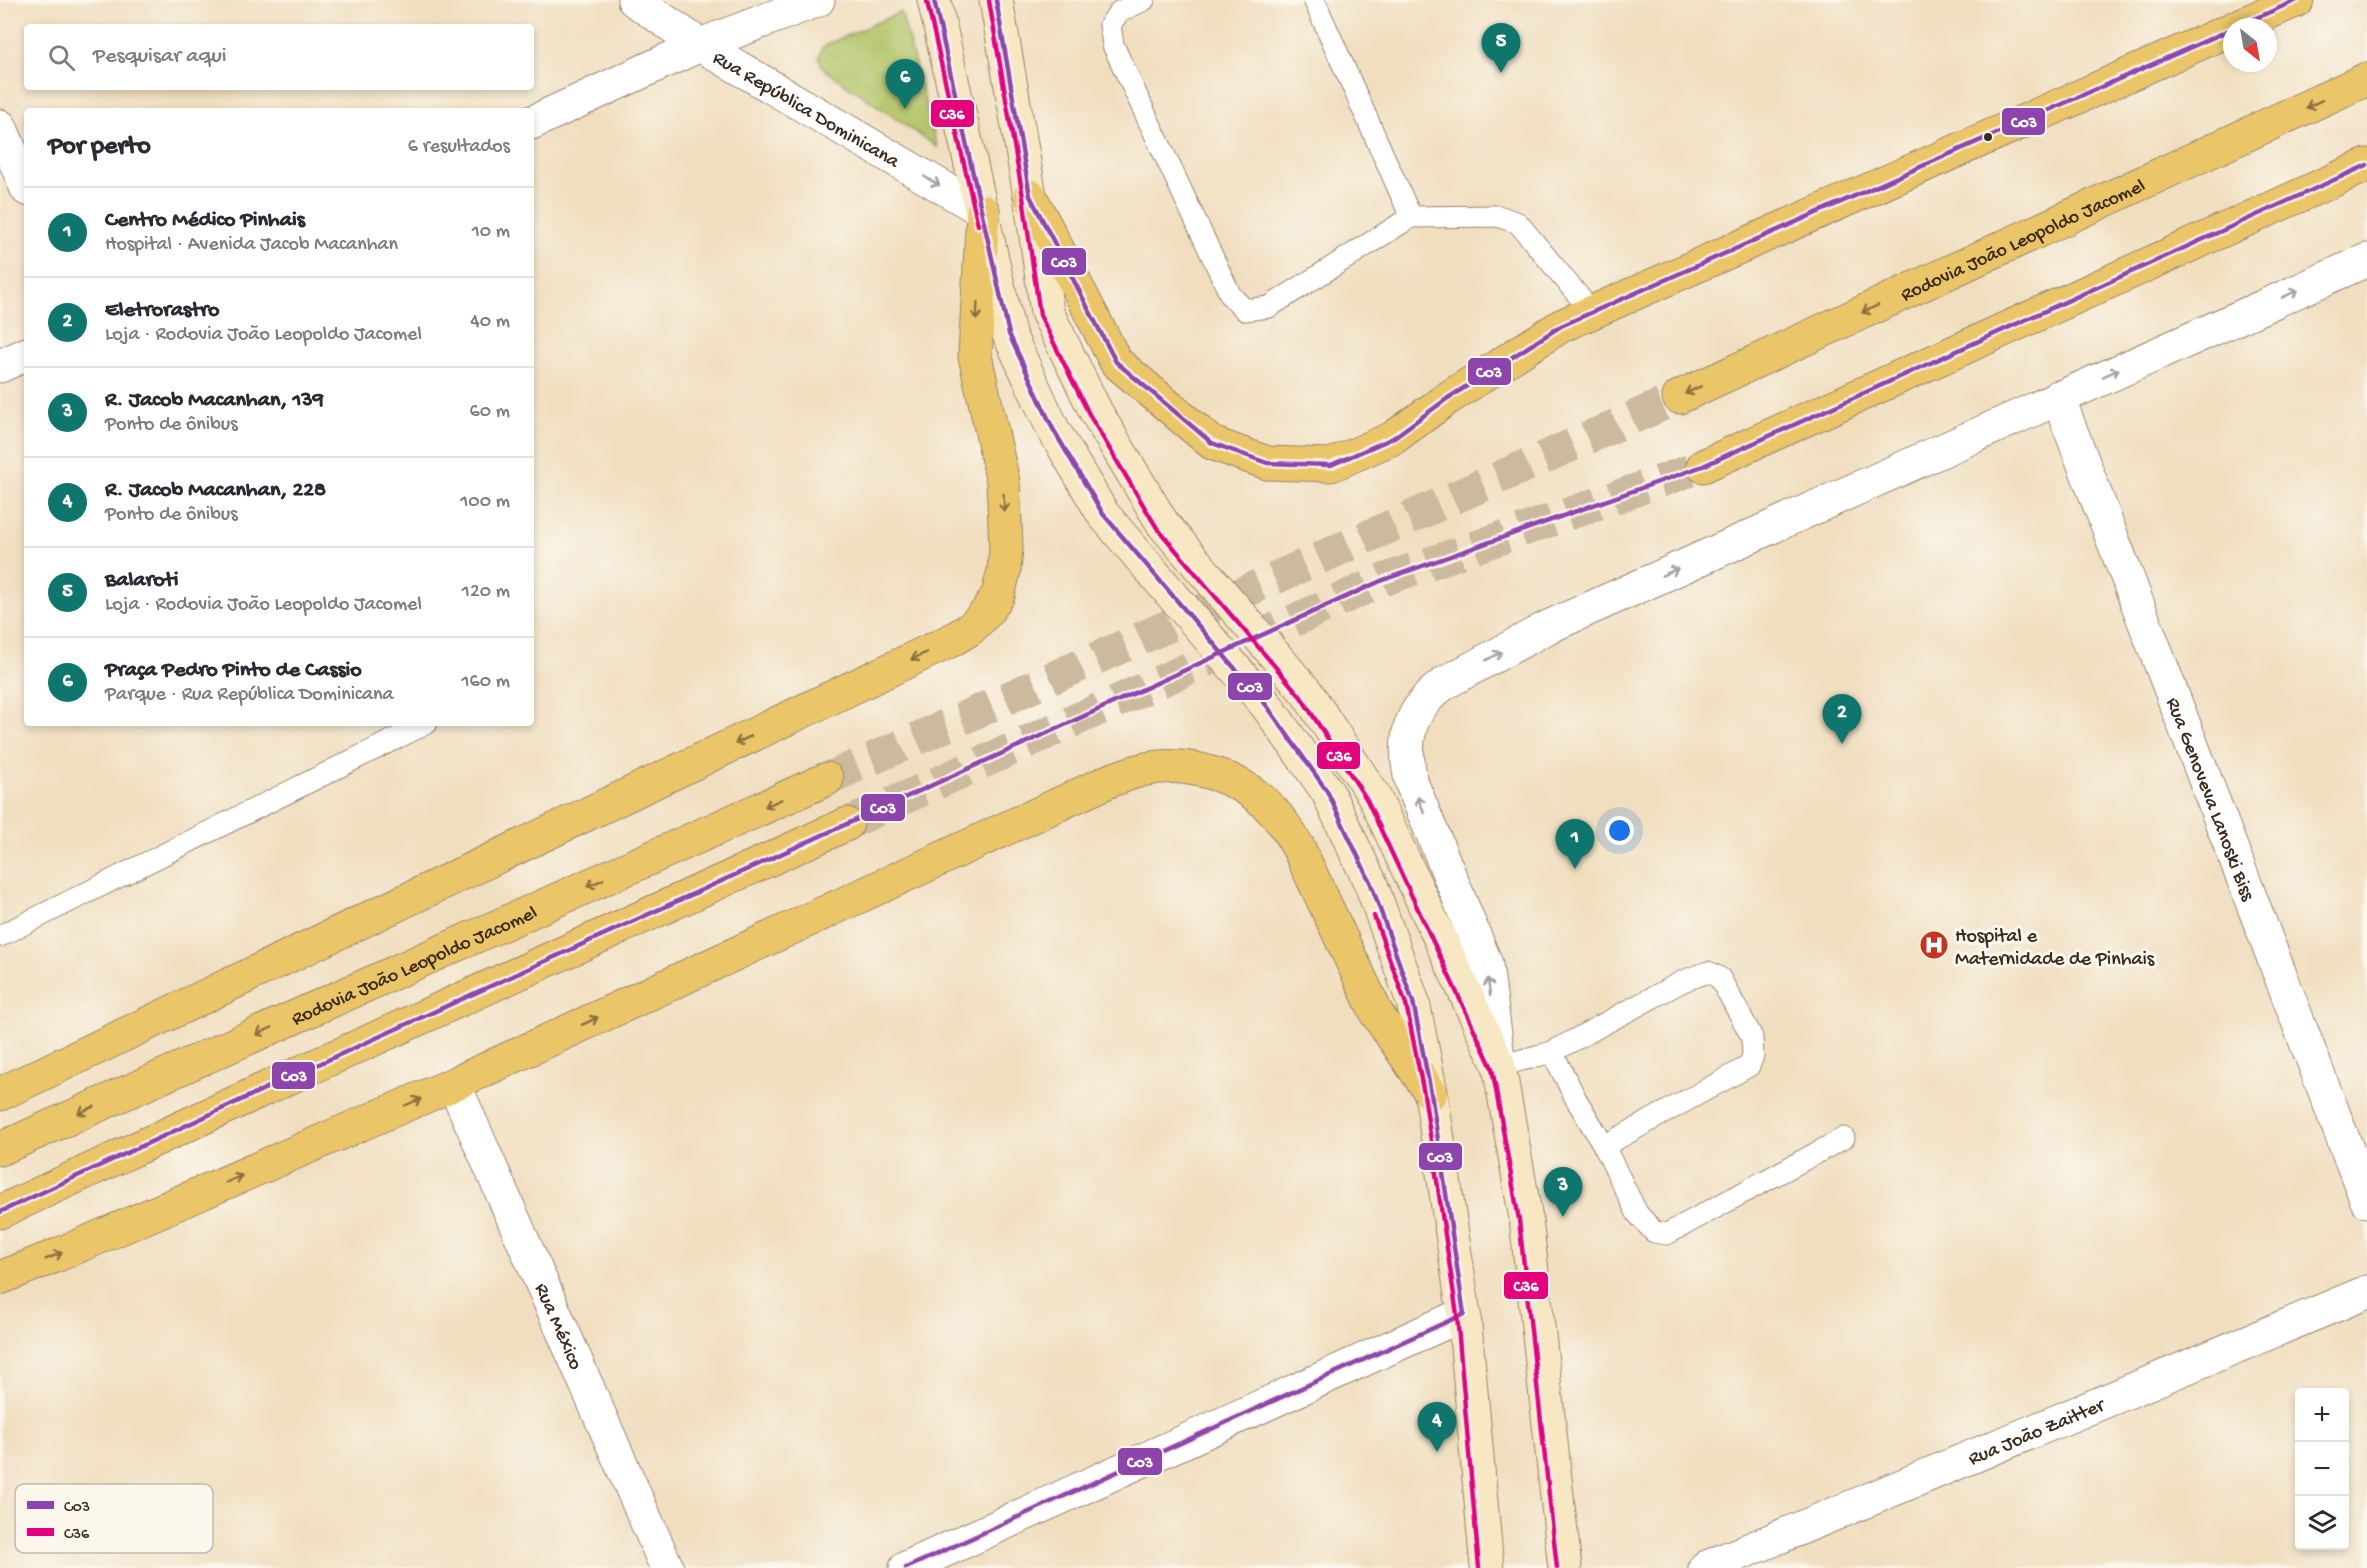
<!DOCTYPE html>
<html lang="pt">
<head>
<meta charset="utf-8">
<style>
	body { margin:0; font-family:"Gochi Hand",sans-serif; background:#f2f2f3; color:#2b2b33 }
	.controls { position:absolute; right:18px; bottom:18px; display:grid; overflow:hidden; border-radius:6px; box-shadow:0 3px 9px #0003 }
	.controls button { width:54px; height:54px; display:grid; place-items:center; padding:0; border:0; border-bottom:2px solid #e1e1e2; background:#fff; color:#2b2b33; font:30px sans-serif }
	.compass { position:absolute; left:2223px; top:18px; width:54px; height:54px; border-radius:50%; background:#fff; box-shadow:0 3px 9px #0003; rotate:149deg }
	.you { position:absolute; left:1620px; top:831px; width:21px; height:21px; margin:-15px; border:4px solid #fff; border-radius:50%; background:#1a73e8; box-shadow:0 0 0 9px #1a73e833 }
	.badge { display:grid; place-items:center; width:39px; height:39px; border-radius:50%; background:#0f766e; color:#fff; font-size:20px; font-weight:700 }
	.pin { position:absolute; translate:-50% -50px; filter:drop-shadow(0 2px 3px #0008) }
	.pin::after { content:''; position:absolute; top:32px; width:21px; height:18px; background:inherit; clip-path:polygon(0 0,100% 0,50% 100%) }
	.list { margin:0; padding:0; list-style:none }
	h2 { display:flex; justify-content:space-between; align-items:center; height:78px; margin:0; padding:0 24px; font-size:26px }
	h2 small { font-size:20px; font-weight:400; color:#7c7c81 }
	.list li { display:grid; grid-template-columns:39px 1fr auto; gap:18px; align-items:center; box-sizing:border-box; height:90px; padding:0 24px; border-top:2px solid #e1e1e2 }
	.list b { display:block; font-size:22px; white-space:nowrap }
	.list p { margin:0; font-size:20px; white-space:nowrap; color:#7c7c81 }
	.list em { font-size:20px; font-style:normal; color:#7c7c81 }
	.icon { flex:none; width:33px; height:33px; fill:none; stroke:currentColor; stroke-width:2; stroke-linecap:round; stroke-linejoin:round }
	.map { position:relative; flex:none; width:2367px; height:1568px; overflow:hidden }
	.search { position:absolute; background:#fff; box-shadow:0 3px 9px #0003; left:24px; top:24px; width:510px; height:66px; display:flex; align-items:center; gap:15px; box-sizing:border-box; padding:0 21px; border-radius:6px; color:#7c7c81; font-size:22px }
	.panel { position:absolute; background:#fff; box-shadow:0 3px 9px #0003; left:24px; top:108px; width:510px; height:618px; border-radius:6px }
	.map>svg:first-child { display:block }
	.green { fill:#b0c265; stroke:#767642; stroke-width:1.5 }
	.lines { fill:none; stroke-linecap:round; stroke-linejoin:round }
	.trunk-tunnel { stroke:#ccba9f; stroke-width:33; stroke-dasharray:33 16; stroke-linecap:butt }
	.service-casing { stroke:#96846e; stroke-width:23 }
	.minor-casing { stroke:#96846e; stroke-width:35 }
	.tertiary-casing { stroke:#96846e; stroke-width:35 }
	.secondary-casing { stroke:#96846e; stroke-width:35 }
	.trunk-casing { stroke:#96846e; stroke-width:35 }
	.service { stroke:#fff; stroke-width:21 }
	.minor { stroke:#fff; stroke-width:33 }
	.tertiary { stroke:#fff; stroke-width:33 }
	.secondary { stroke:#f7e8c3; stroke-width:33 }
	.trunk { stroke:#ebc669; stroke-width:33 }
	.bus-1-casing { stroke:#fbf7ec; stroke-width:9 }
	.bus-2-casing { stroke:#fbf7ec; stroke-width:9 }
	.bus-1 { stroke:#8e44ad; stroke-width:4.5 }
	.bus-2 { stroke:#e5007d; stroke-width:4.5 }
	.oneway { stroke:#8a7040 }
	.oneway2 { stroke:#a79f9a }
	.bus-dot { fill:#3b2a1e; stroke:#fbf7ec; stroke-width:2 }
	.labels { text-anchor:middle; stroke-width:6; stroke-linejoin:round; paint-order:stroke }
	.street-label { font-size:20px; fill:#3b2a1e; stroke:#fbf7ec }
	.poi-label { font-size:20px; fill:#3b2a1e; stroke:#fbf7ec; text-anchor:start }
	.key { fill:#fbf7ec; stroke:#c1baae; stroke-width:1.5 }
	.key-label { font-size:16px; fill:#3b2a1e }
	.line-badge { stroke:#fbf7ec; stroke-width:2 }
	.badge-label { font-size:16px; text-anchor:middle; font-weight:bold; fill:#fff }
</style>
</head>
<body>
<div class="map">
<svg width="2367" height="1568" viewBox="0 0 2367 1568">
	<rect width="100%" height="100%" fill="#fbf7ec"/>
	<filter id="ink" filterUnits="userSpaceOnUse"><feTurbulence type="fractalNoise" baseFrequency=".0167" numOctaves="2"/><feDisplacementMap in="SourceGraphic" scale="12" xChannelSelector="R" yChannelSelector="G"/><feConvolveMatrix kernelMatrix="1 2 1 2 8 2 1 2 1" color-interpolation-filters="sRGB"/></filter>
	<filter id="wash" filterUnits="userSpaceOnUse"><feTurbulence type="fractalNoise" baseFrequency=".008" numOctaves="4" result="noise"/><feDisplacementMap in="SourceGraphic" scale="24" xChannelSelector="R" yChannelSelector="G"/><feGaussianBlur stdDeviation="1.35" result="paint"/><feColorMatrix in="noise" values="0 0 0 0 0 0 0 0 0 0 0 0 0 0 0 0 0 1.4 0 .05"/><feComposite in="paint" operator="in"/></filter>
	<g filter="url(#wash)">
		<rect width="100%" height="100%" fill="#f0debf"/>
		<path class="green" d="M901 12 937 147 828 72 822 66 819 58 822 48 830 43Z"/>
	</g>
	<g filter="url(#ink)">
		<g class="lines">
			<g class="trunk-tunnel">
				<path d="M827 779 1679 397"/>
				<path d="M847 824 1383 580 1703 466"/>
			</g>
			<g class="service-casing">
				<g id="service">
					<path d="M1144 0 1119 12 1110 25 1113 45 1231 296 1245 310 1269 307 1411 217 1498 216 1518 223 1592 312"/>
					<path d="M1314 0 1411 217"/>
					<path d="M0 936 427 723"/>
					<path d="M1552 1052 1576 1099 1604 1146 1637 1213 1654 1232 1667 1234 1844 1138"/>
					<path d="M1499 1066 1552 1052 1683 981 1708 972 1720 978 1752 1037 1753 1056 1749 1066 1604 1146"/>
				</g>
			</g>
			<g class="minor-casing">
				<g id="minor">
					<path id="s1" d="M634 0 700 45 983 211"/>
					<path d="M531 123 700 45 818 0"/>
					<path d="M0 126 27 189"/>
					<path d="M0 366 27 354"/>
					<path id="s2" d="M2058 397 2367 1201"/>
					<path id="s3" d="M454 1084 667 1568"/>
					<path d="M906 1568 1464 1314"/>
					<path id="s4" d="M1705 1568 2367 1292"/>
				</g>
			</g>
			<g class="tertiary-casing">
				<path id="tertiary" d="M1498 1058 1486 964 1412 784C1401 741 1408 709 1445 683L1546 628 2367 260"/>
			</g>
			<g class="secondary-casing">
				<g id="secondary">
					<path d="M934 0 1009 334 1053 429 1103 514 1267 706 1327 791 1371 884 1413 1002 1431 1093 1464 1314 1487 1568"/>
					<path d="M996 0 1030 196 1047 312 1096 412 1163 524 1307 693 1374 796 1499 1066 1526 1219 1565 1568"/>
				</g>
			</g>
			<g class="trunk-casing">
				<g id="trunk">
					<path d="M2236 27 2297 0"/>
					<path d="M1030 196 1116 362 1212 443 1267 463 1331 465 1393 438 1448 398 1561 326 2232 29"/>
					<path id="s5" d="M1679 397 2367 79"/>
					<path d="M1703 466 2367 165"/>
					<path d="M0 1094 952 640 970 629 986 613 998 595 1004 571 1006 547 1003 482 975 356 983 211"/>
					<path id="s6" d="M0 1149 827 779"/>
					<path d="M0 1212 273 1085 847 824"/>
					<path d="M0 1278 60 1254 454 1084 1111 780C1121 777 1132 772 1142 770 1186 759 1240 776 1271 809 1282 820 1290 833 1298 847L1377 1014 1431 1093"/>
				</g>
			</g>
			<use href="#service" class="service"/>
			<use href="#minor" class="minor"/>
			<use href="#tertiary" class="tertiary"/>
			<use href="#secondary" class="secondary"/>
			<use href="#trunk" class="trunk"/>
			<g class="bus-1-casing">
				<g id="bus-1">
					<path d="M996 0 1030 196 1116 362 1212 443 1267 463 1331 465 1393 438 1448 398 1561 326 2232 29"/>
					<path d="M2236 27 2297 0"/>
					<path d="M0 1212 273 1085 1383 580 1703 466 2367 165"/>
					<path d="M906 1568 1464 1314 1431 1093 1413 1002 1371 884 1327 791 1267 706 1103 514 1053 429 1009 334 934 0"/>
				</g>
			</g>
			<g class="bus-2-casing">
				<g id="bus-2">
					<path d="M989 1 1023 197 1040 315 1090 416 1157 528 1301 697 1367 800 1492 1068 1519 1220 1557 1568"/>
					<path d="M927 2 978 225"/>
					<path d="M1374 916 1406 1004 1424 1094 1457 1315 1479 1568"/>
				</g>
			</g>
			<use href="#bus-1" class="bus-1"/>
			<use href="#bus-2" class="bus-2"/>
		</g>
		<defs><path id="oneway-shaft" d="M-6 0H5M1.5-3L5.5 0L1.5 3" fill="none" stroke-width="1.6" stroke-linecap="round" stroke-linejoin="round" transform="scale(1.5)"/></defs>
		<g class="oneway">
			<use href="#oneway-shaft" transform="translate(2314 104) rotate(155)"/>
			<use href="#oneway-shaft" transform="translate(1870 309) rotate(155)"/>
			<use href="#oneway-shaft" transform="translate(977 311) rotate(93)"/>
			<use href="#oneway-shaft" transform="translate(1693 390) rotate(155)"/>
			<use href="#oneway-shaft" transform="translate(1004 503) rotate(87)"/>
			<use href="#oneway-shaft" transform="translate(919 656) rotate(155)"/>
			<use href="#oneway-shaft" transform="translate(743 740) rotate(155)"/>
			<use href="#oneway-shaft" transform="translate(773 803) rotate(156)"/>
			<use href="#oneway-shaft" transform="translate(595 883) rotate(156)"/>
			<use href="#oneway-shaft" transform="translate(590 1021) rotate(-25)"/>
			<use href="#oneway-shaft" transform="translate(264 1031) rotate(156)"/>
			<use href="#oneway-shaft" transform="translate(413 1102) rotate(-23)"/>
			<use href="#oneway-shaft" transform="translate(86 1110) rotate(156)"/>
			<use href="#oneway-shaft" transform="translate(234 1179) rotate(-23)"/>
			<use href="#oneway-shaft" transform="translate(54 1256) rotate(-22)"/>
		</g>
		<g class="oneway2">
			<use href="#oneway-shaft" transform="translate(932 181) rotate(30)"/>
			<use href="#oneway-shaft" transform="translate(2290 294) rotate(-24)"/>
			<use href="#oneway-shaft" transform="translate(2111 373) rotate(-24)"/>
			<use href="#oneway-shaft" transform="translate(1670 572) rotate(-24)"/>
			<use href="#oneway-shaft" transform="translate(1494 656) rotate(-28)"/>
			<use href="#oneway-shaft" transform="translate(1421 805) rotate(-113)"/>
			<use href="#oneway-shaft" transform="translate(1489 987) rotate(-97)"/>
		</g>
	</g>
	<defs>
		<g id="hospital-disc" transform="scale(1.5)"><circle r="9.5" fill="#c8321e" stroke="#fbf7ec"/><path d="M-5-5h3v3.5h4V-5h3V5h-3V1.5h-4V5h-3Z" fill="#fff"/></g>
	</defs>
	<g fill-rule="evenodd">
		<use href="#hospital-disc" x="1934" y="945"/>
	</g>
	<circle class="bus-dot" cx="1988" cy="137" r="5"/>
	<g class="labels">
		<g class="street-label">
			<text dy="7" stroke="none"><textPath href="#s1" startOffset="204">Rua República Dominicana</textPath></text>
			<text dy="7" stroke="none"><textPath href="#s5" startOffset="378">Rodovia João Leopoldo Jacomel</textPath></text>
			<text dy="7" stroke="none"><textPath href="#s2" startOffset="430">Rua Genoveva Lanoski Biss</textPath></text>
			<text dy="7" stroke="none"><textPath href="#s6" startOffset="453">Rodovia João Leopoldo Jacomel</textPath></text>
			<text dy="7" stroke="none"><textPath href="#s3" startOffset="264">Rua México</textPath></text>
			<text dy="7" stroke="none"><textPath href="#s4" startOffset="358">Rua João Zaitter</textPath></text>
		</g>
		<g class="poi-label">
			<text x="1955" y="941">Hospital e<tspan x="1955" dy="23">Maternidade de Pinhais</tspan></text>
		</g>
	</g>
	<rect x="15" y="1484" width="198" height="69" rx="9" class="key"/>
	<rect x="27" y="1501" width="27" height="8" fill="#8e44ad"/>
	<rect x="27" y="1528" width="27" height="8" fill="#e5007d"/>
	<g class="key-label">
		<text x="64" y="1511">C03</text>
		<text x="64" y="1538">C36</text>
	</g>
	<g class="line-badge">
		<rect x="930" y="99" width="45" height="29" rx="6" fill="#e5007d"/>
		<rect x="2001" y="107" width="45" height="29" rx="6" fill="#8e44ad"/>
		<rect x="1041" y="247" width="46" height="29" rx="6" fill="#8e44ad"/>
		<rect x="1467" y="357" width="45" height="29" rx="6" fill="#8e44ad"/>
		<rect x="1227" y="672" width="46" height="29" rx="6" fill="#8e44ad"/>
		<rect x="1316" y="741" width="45" height="29" rx="6" fill="#e5007d"/>
		<rect x="860" y="793" width="46" height="29" rx="6" fill="#8e44ad"/>
		<rect x="271" y="1061" width="45" height="29" rx="6" fill="#8e44ad"/>
		<rect x="1418" y="1142" width="45" height="29" rx="6" fill="#8e44ad"/>
		<rect x="1503" y="1271" width="46" height="29" rx="6" fill="#e5007d"/>
		<rect x="1117" y="1447" width="46" height="29" rx="6" fill="#8e44ad"/>
	</g>
	<g class="badge-label">
		<text x="952" y="119">C36</text>
		<text x="2024" y="127">C03</text>
		<text x="1064" y="267">C03</text>
		<text x="1489" y="377">C03</text>
		<text x="1250" y="692">C03</text>
		<text x="1339" y="761">C36</text>
		<text x="883" y="813">C03</text>
		<text x="294" y="1081">C03</text>
		<text x="1440" y="1162">C03</text>
		<text x="1526" y="1291">C36</text>
		<text x="1140" y="1467">C03</text>
	</g>
</svg>
<div class="controls">
<button>+</button>
<button>−</button>
<button><svg class="icon" aria-label="layers" viewBox="0 0 24 24"><path d="M12 4l9 5-9 5-9-5zM3 14l9 5 9-5"/></svg></button>
</div>
<svg class="compass" viewBox="-18 -18 36 36"><path d="M0-13l5 13h-10z" fill="#e53935"/><path d="M0 13l5-13h-10z" fill="#7c7c81"/></svg>
<div class="you"></div>
<div class="pin badge" style="left:1575px;top:869px">1</div>
<div class="pin badge" style="left:1842px;top:744px">2</div>
<div class="pin badge" style="left:1563px;top:1217px">3</div>
<div class="pin badge" style="left:1437px;top:1452px">4</div>
<div class="pin badge" style="left:1501px;top:73px">5</div>
<div class="pin badge" style="left:905px;top:109px">6</div>
<div class="search"><svg class="icon" aria-label="search" viewBox="0 0 24 24"><circle cx="10" cy="10" r="6"/><path d="M15 15l6 6"/></svg>Pesquisar aqui</div>
<section class="panel">
<h2>Por perto<small>6 resultados</small></h2>
<ul class="list">
<li><span class="badge">1</span><div><b>Centro Médico Pinhais</b><p>Hospital · Avenida Jacob Macanhan</p></div><em>10 m</em></li>
<li><span class="badge">2</span><div><b>Eletrorastro</b><p>Loja · Rodovia João Leopoldo Jacomel</p></div><em>40 m</em></li>
<li><span class="badge">3</span><div><b>R. Jacob Macanhan, 139</b><p>Ponto de ônibus</p></div><em>60 m</em></li>
<li><span class="badge">4</span><div><b>R. Jacob Macanhan, 228</b><p>Ponto de ônibus</p></div><em>100 m</em></li>
<li><span class="badge">5</span><div><b>Balaroti</b><p>Loja · Rodovia João Leopoldo Jacomel</p></div><em>120 m</em></li>
<li><span class="badge">6</span><div><b>Praça Pedro Pinto de Cassio</b><p>Parque · Rua República Dominicana</p></div><em>160 m</em></li>
</ul>
</section>
</div>
</body>
</html>
